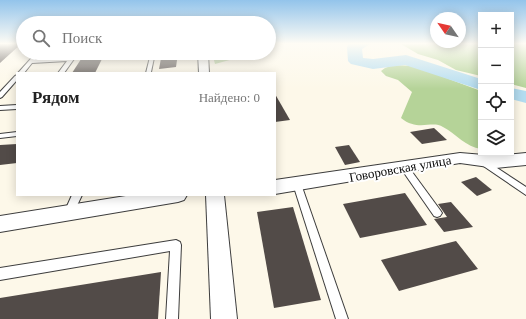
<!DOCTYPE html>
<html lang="ru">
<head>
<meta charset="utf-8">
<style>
	body { margin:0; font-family:Georgia,serif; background:#f6f6f6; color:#222 }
	.controls { position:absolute; right:12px; top:12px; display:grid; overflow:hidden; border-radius:0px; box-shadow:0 2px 10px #0003 }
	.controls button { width:36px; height:36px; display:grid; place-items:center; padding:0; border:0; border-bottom:1px solid #e0e0e0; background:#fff; color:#222; font:20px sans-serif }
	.compass { position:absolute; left:430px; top:12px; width:36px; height:36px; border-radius:50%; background:#fff; box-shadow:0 2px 10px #0003; rotate:304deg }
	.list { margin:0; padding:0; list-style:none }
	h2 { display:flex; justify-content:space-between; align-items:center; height:52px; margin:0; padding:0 16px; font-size:17px }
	h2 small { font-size:13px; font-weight:400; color:#767676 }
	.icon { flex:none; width:22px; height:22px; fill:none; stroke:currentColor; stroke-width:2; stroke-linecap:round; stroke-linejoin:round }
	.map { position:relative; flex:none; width:526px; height:319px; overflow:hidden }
	.search { position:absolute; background:#fff; box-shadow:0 2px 10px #0003; left:16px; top:16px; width:260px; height:44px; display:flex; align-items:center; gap:10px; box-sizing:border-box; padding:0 14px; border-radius:22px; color:#767676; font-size:15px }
	.panel { position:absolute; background:#fff; box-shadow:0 2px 10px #0003; left:16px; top:72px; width:260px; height:124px; border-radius:0px }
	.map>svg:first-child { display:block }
	.forest { fill:#b5d398 }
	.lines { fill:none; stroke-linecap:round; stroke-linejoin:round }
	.river { fill:#b3dcf0; fill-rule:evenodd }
	.building { fill:#524b48 }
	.lane-casing { stroke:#3d3d3d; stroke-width:2 }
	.street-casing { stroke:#3d3d3d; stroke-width:2 }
	.lane { fill:#fff; fill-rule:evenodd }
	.street { fill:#fff; fill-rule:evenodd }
	.labels { text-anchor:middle; stroke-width:4; stroke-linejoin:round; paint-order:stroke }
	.street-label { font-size:13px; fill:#0a0a0a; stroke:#fff }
</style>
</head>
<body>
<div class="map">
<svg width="526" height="319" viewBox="0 0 526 319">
	<rect width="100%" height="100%" fill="#fdf8e9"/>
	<g class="forest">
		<path d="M401 44H481V76L456 70 438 60 418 54Z"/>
		<path d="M511 44H526V88L511 84Z"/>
		<path d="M212 53H255L215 64Z"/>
		<path d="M393 65 414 66 481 91V149C466 147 456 134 443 127 432 120 418 132 401 118L412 92 398 80 386 76 381 71 385 68Z"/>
	</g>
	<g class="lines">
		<g class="river">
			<path d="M349 44H370L362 49 363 58 373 59 406 55 481 79V90L405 65 373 69 351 64 348 61 347 47Z"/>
			<path d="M511 88 526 91V103L511 99Z"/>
		</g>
	</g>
	<g class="building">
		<path d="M0 44H21L0 63Z"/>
		<path d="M85 53H105L95 73H72Z"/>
		<path d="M162 53H178L176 67 159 69Z"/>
		<path d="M275 94 290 120 275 122Z"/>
		<path d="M434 128 447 140 422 144 410 132Z"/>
		<path d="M17 144V163L0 165V145Z"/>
		<path d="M349 145 360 162 345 165 335 147Z"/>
		<path d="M476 177 492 190 477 196 461 182Z"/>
		<path d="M405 193 427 225 360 238 343 204Z"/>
		<path d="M451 202 473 227 444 232 434 219 447 217 438 204Z"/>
		<path d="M293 207 321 300 274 308 257 212Z"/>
		<path d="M456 241 478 269 399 291 381 260Z"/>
		<path d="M161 272 158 319H0V298Z"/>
	</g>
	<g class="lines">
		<g class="lane-casing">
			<g id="lane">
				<path d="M36 53H41L35 60 71 57 74 59 64 73H58L67 61 32 63 24 73H18Z"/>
				<path d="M151 53H155L151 72 146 73Z"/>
				<path d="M17 75V80L2 97 0 98V92L15 76Z"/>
				<path d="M17 105V109L0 110V106Z"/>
				<path d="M17 132V136L0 138V134Z"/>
				<path d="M482 158 526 187V195L479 163 478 161 479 159Z"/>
				<path d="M404 164 407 165 440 210 442 213 440 216 437 217 434 216 400 167Z"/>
				<path d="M297 181 300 182 301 184 348 319H336L293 184 294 182Z"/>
				<path d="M72 195H82L72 216 69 217 66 216 64 213Z"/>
				<path d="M176 240 180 242 181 245 178 319H166L170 251 0 280V268Z"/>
			</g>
		</g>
		<g class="street-casing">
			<g id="street">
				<path d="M198 53H208L209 73H199Z"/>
				<path d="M460 153 496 156 526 153V165L496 168 460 163 275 194V180Z"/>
				<path d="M132 195H187L184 200 178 202 0 232V216Z"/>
				<path d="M206 195H224L237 319H211Z"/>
			</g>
		</g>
		<use href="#lane" class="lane"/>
		<use href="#street" class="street"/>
	</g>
	<linearGradient id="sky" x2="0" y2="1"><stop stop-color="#93c4eb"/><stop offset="0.49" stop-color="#fefcf5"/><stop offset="1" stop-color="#fefcf5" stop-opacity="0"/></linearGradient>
	<rect width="526" height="89" fill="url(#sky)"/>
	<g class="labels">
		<g class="street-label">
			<text transform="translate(400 168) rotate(-10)" y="5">Говоровская улица</text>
		</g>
	</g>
</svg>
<div class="controls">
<button>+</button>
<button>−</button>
<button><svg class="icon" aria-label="locate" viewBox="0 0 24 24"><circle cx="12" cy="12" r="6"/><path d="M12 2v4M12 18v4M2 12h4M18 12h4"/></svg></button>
<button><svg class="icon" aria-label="layers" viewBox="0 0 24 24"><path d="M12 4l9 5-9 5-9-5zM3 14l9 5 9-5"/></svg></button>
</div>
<svg class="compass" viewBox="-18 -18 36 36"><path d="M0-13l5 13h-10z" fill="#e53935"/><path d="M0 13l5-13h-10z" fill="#767676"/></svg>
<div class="search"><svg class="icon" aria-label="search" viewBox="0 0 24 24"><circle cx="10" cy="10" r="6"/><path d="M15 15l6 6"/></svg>Поиск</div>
<section class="panel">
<h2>Рядом<small>Найдено: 0</small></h2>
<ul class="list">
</ul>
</section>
</div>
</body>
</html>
